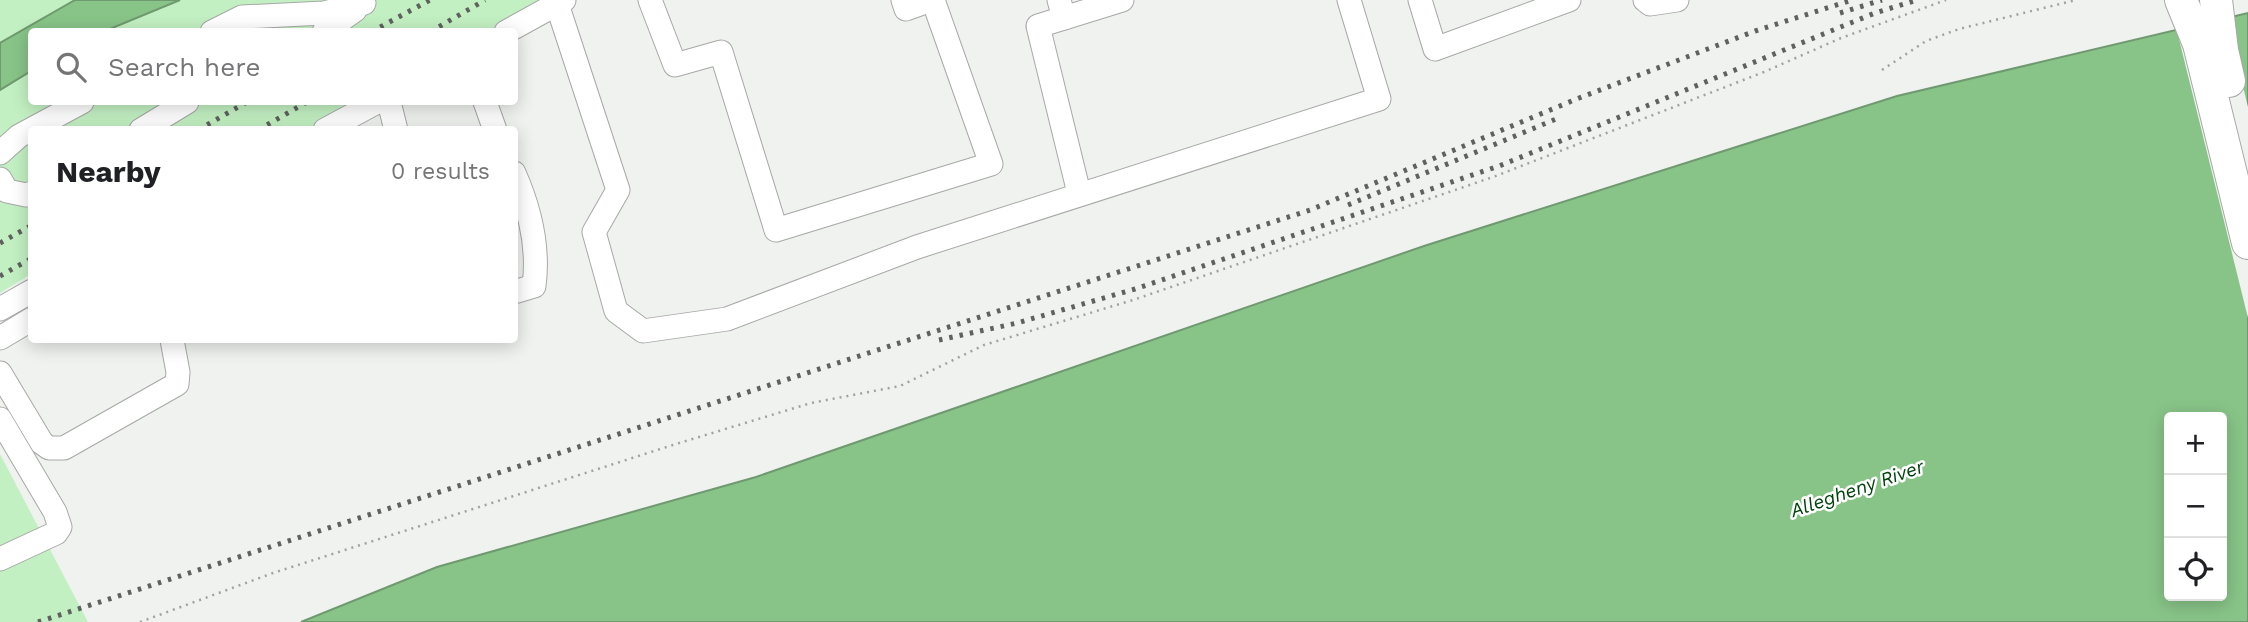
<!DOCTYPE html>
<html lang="en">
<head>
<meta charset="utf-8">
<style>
	body { margin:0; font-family:"Work Sans",sans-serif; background:#f2f2f2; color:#202124 }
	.controls { position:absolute; right:21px; bottom:21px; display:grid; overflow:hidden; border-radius:7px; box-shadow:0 4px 18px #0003 }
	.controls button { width:63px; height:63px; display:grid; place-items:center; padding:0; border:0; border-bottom:2px solid #e0e0e0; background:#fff; color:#202124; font:35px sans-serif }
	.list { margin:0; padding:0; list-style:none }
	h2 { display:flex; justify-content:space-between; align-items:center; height:91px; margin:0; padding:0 28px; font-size:30px }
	h2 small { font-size:23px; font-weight:400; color:#757577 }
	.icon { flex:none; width:38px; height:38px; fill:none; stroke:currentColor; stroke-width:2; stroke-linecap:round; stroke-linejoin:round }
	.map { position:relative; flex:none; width:2248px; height:622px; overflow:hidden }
	.search { position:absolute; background:#fff; box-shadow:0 4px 18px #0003; left:28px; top:28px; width:490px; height:77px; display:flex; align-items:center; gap:18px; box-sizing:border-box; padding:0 24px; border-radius:7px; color:#757577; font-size:26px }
	.panel { position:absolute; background:#fff; box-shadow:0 4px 18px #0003; left:28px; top:126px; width:490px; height:217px; border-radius:7px }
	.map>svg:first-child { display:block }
	.green { fill:#c3f0c2 }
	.water { fill:#88c488; stroke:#6f996f; stroke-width:2; fill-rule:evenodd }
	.pier { fill:#eff2ef }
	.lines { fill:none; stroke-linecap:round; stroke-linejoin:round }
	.minor-casing { stroke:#a7a9a6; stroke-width:25 }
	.highway-casing { stroke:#a7a9a6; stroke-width:34 }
	.path { stroke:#a0a2a0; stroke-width:2.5; stroke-dasharray:2 5; stroke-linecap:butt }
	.minor { stroke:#fff; stroke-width:23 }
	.highway { stroke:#fff; stroke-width:32 }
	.rail { stroke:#5f615f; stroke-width:5; stroke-dasharray:3.5 7; stroke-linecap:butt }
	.labels { text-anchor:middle; stroke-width:5; stroke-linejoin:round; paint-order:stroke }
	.water-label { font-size:19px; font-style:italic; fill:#00440a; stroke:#fefffe }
</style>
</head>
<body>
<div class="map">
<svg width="2248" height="622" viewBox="0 0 2248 622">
	<rect width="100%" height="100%" fill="#eff2ef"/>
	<g class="green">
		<path d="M0 0H564L506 31 32 32V102H377L325 129 32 130 31 274 0 293Z"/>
		<path d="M0 454 88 622H0Z"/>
	</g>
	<g class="water">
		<path d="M75 0H180L105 31 32 32 31 71 0 90V43Z"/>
		<path d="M2248 13V622H301L437 567 756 477 1424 246 1897 96ZM2169 417H2222V596H2169Z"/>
	</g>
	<path class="pier" d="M2228 26 2248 107V318L2176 27Z"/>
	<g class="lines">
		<g class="minor-casing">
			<g id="minor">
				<path d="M650 0 675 65 721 52 776 230 991 164 933 0"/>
				<path d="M903 0 906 9 931 0"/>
				<path d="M1059 0 1064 18 1122 0"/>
				<path d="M1420 0 1435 49 1569 0"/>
				<path d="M1645 0 1650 4 1677 0"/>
				<path d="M557 4 618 190 594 232 616 311 643 331 727 319 917 247 1379 99 1349 0"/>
				<path d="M1064 18 1038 26 1079 193"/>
				<path d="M212 32 242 17 324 13 364 3"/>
				<path d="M324 32 355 10"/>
				<path d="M506 32 564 0"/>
				<path d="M389 102 396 130"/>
				<path d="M485 102 495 130"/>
				<path d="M141 130 187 102"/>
				<path d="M325 130 377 102"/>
				<path d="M0 153 19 136 82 102"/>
				<path d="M514 173C530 209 539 248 534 286L514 292"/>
				<path d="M0 179 7 191 26 195 32 193"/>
				<path d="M0 309 32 291"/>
				<path d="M0 338 32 319"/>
				<path d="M0 373 42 443 49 448H64L177 384 178 372 172 340"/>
				<path d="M0 419 55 512 60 527 56 533 0 559"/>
			</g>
		</g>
		<g class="highway-casing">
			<g id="highway">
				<path d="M2181 0 2199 44 2248 243"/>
				<path d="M2216 0 2222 50 2229 81"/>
			</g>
		</g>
		<g class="path">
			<path d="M1882 70 1926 41 1959 29 2076 0"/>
			<path d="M140 622 273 573 676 444 811 403 900 386 984 345 1133 300 1493 177 1764 72 1841 38 1946 0"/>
		</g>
		<use href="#minor" class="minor"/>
		<use href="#highway" class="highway"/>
		<g class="rail">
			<path d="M1840 13 1882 0"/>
			<path d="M371 32 430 0"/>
			<path d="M430 32 485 0"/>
			<path d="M198 130 247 102"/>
			<path d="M258 130 307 102"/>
			<path d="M1348 205 1561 117"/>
			<path d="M0 243 32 225"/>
			<path d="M0 276 32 258"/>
			<path d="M939 340 1017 323 1135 289 1499 166 1875 13 1917 0"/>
			<path d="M38 622 1310 210 1579 98 1755 31 1852 0"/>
		</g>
	</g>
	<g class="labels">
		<g class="water-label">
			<text transform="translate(1857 488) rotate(-19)" y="7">Allegheny River</text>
		</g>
	</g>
</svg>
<div class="controls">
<button>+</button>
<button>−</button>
<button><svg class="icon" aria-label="locate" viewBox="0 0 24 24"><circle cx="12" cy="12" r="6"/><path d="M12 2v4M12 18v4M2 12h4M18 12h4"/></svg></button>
</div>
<div class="search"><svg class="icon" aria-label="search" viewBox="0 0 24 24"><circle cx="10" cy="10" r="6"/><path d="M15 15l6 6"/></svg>Search here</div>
<section class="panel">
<h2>Nearby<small>0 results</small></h2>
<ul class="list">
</ul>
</section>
</div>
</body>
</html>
